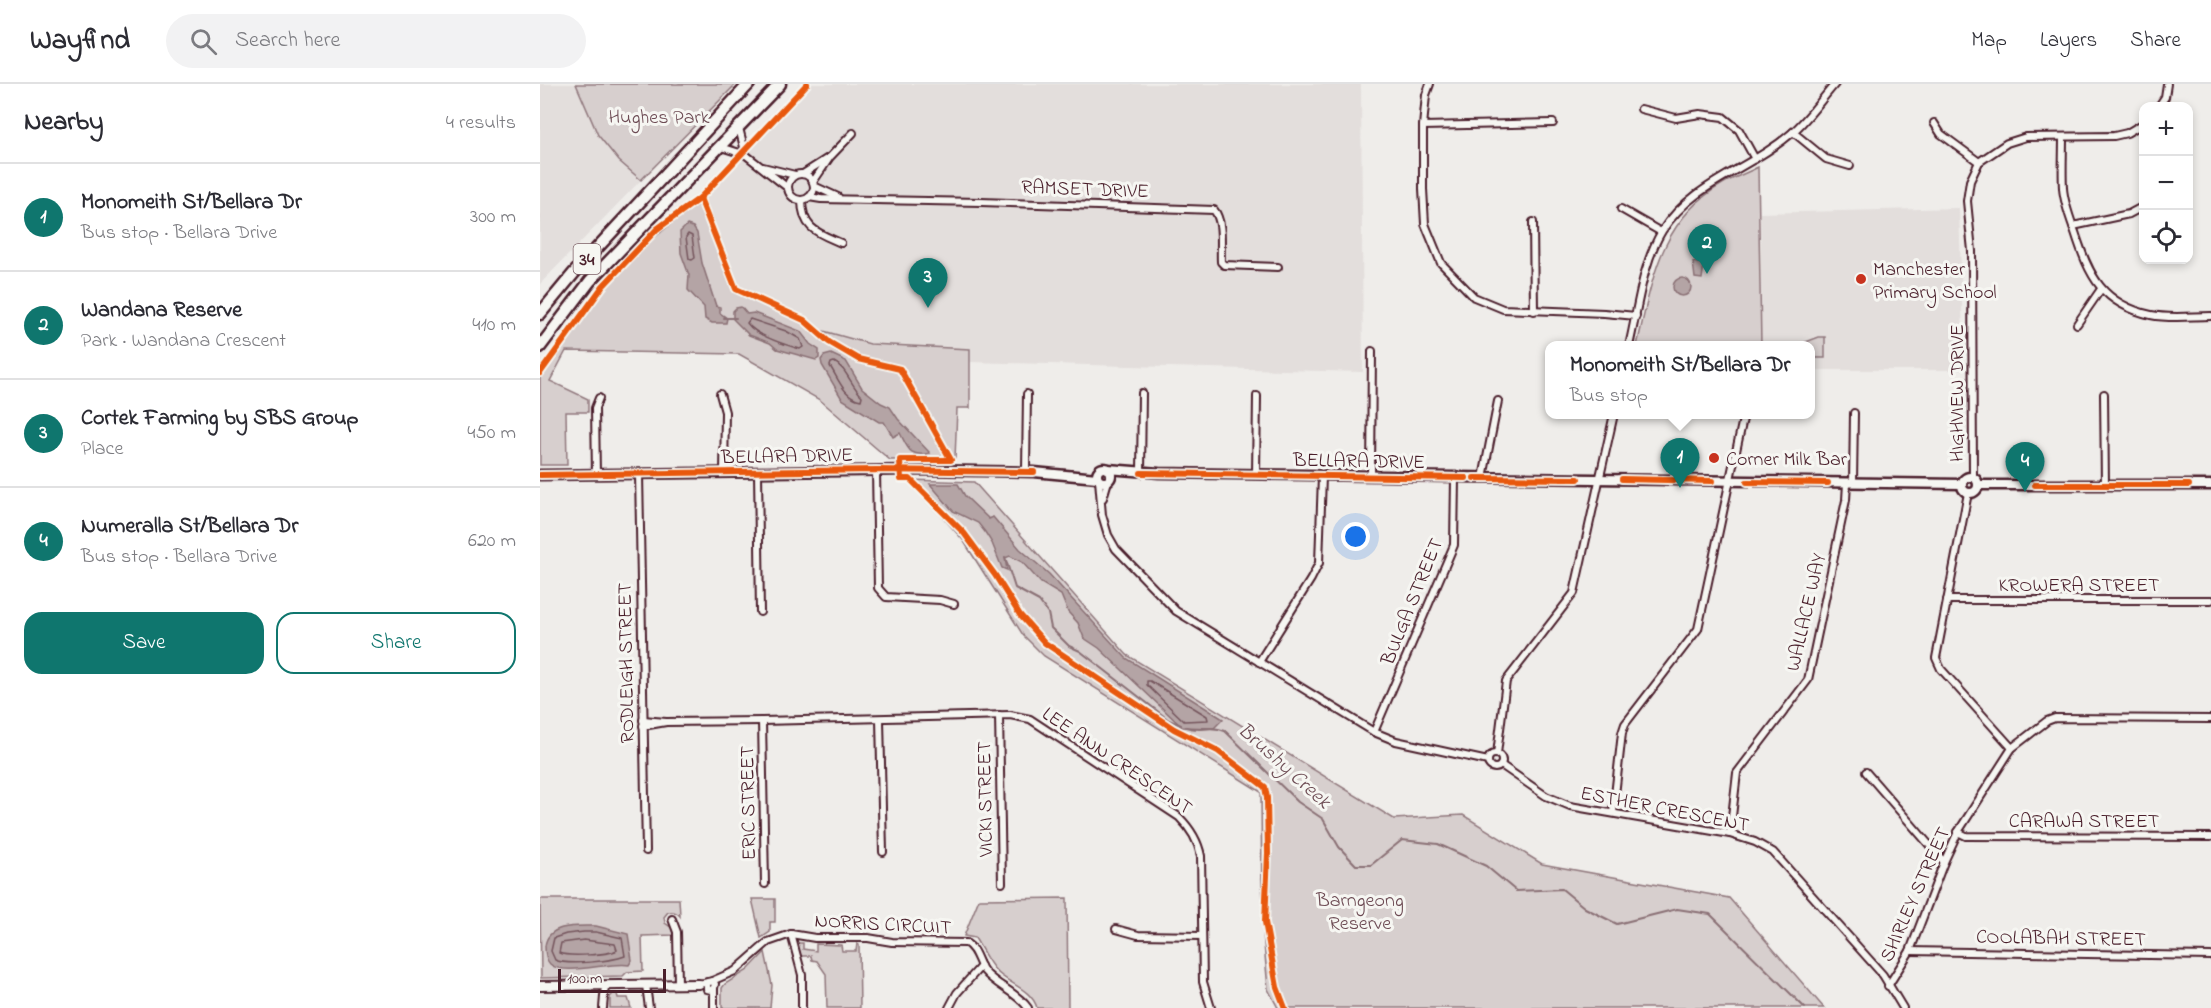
<!DOCTYPE html>
<html lang="en">
<head>
<meta charset="utf-8">
<style>
	body { margin:0; font-family:"Indie Flower",sans-serif; background:#f2f2f3; color:#2b2b33 }
	.controls { position:absolute; right:18px; top:18px; display:grid; overflow:hidden; border-radius:12px; box-shadow:0 3px 9px #0003 }
	.controls button { width:54px; height:54px; display:grid; place-items:center; padding:0; border:0; border-bottom:2px solid #e1e1e2; background:#fff; color:#2b2b33; font:30px sans-serif }
	.scale { position:absolute; left:18px; bottom:15px; width:108px; box-sizing:border-box; padding-left:6px; border:3px solid #4a1f2b; border-top:0; font-size:16px; line-height:21px; white-space:nowrap; color:#4a1f2b; -webkit-text-stroke:4px #f6f6f2; paint-order:stroke }
	.you { position:absolute; left:816px; top:453px; width:21px; height:21px; margin:-15px; border:4px solid #fff; border-radius:50%; background:#1a73e8; box-shadow:0 0 0 9px #1a73e833 }
	.badge { display:grid; place-items:center; width:39px; height:39px; border-radius:50%; background:#0f766e; color:#fff; font-size:20px; font-weight:700 }
	.pin { position:absolute; translate:-50% -50px; filter:drop-shadow(0 2px 3px #0008) }
	.pin::after { content:''; position:absolute; top:32px; width:21px; height:18px; background:inherit; clip-path:polygon(0 0,100% 0,50% 100%) }
	.popup { position:absolute; left:1005px; top:257px; width:270px; height:78px; box-sizing:border-box; display:grid; place-content:center; border-radius:12px; background:#fff; filter:drop-shadow(0 2px 4px #0005); font-size:20px; white-space:nowrap; color:#7c7c81 }
	.popup b { font-size:22px; color:#2b2b33 }
	.popup::after { content:''; position:absolute; left:50%; top:100%; margin-left:-12px; border:12px solid transparent; border-top-color:#fff }
	.list { margin:0; padding:0; list-style:none }
	h2 { display:flex; justify-content:space-between; align-items:center; height:78px; margin:0; padding:0 24px; font-size:26px }
	h2 small { font-size:20px; font-weight:400; color:#7c7c81 }
	.list li { display:grid; grid-template-columns:39px 1fr auto; gap:18px; align-items:center; box-sizing:border-box; height:108px; padding:0 24px; border-top:2px solid #e1e1e2 }
	.list b { display:block; font-size:22px; white-space:nowrap }
	.list p { margin:0; font-size:20px; white-space:nowrap; color:#7c7c81 }
	.list em { font-size:20px; font-style:normal; color:#7c7c81 }
	.actions { display:flex; gap:12px; padding:18px 24px }
	.actions a { flex:1; padding:14px 0; border:2px solid #0f766e; border-radius:18px; text-align:center; font-size:21px; color:#0f766e }
	.actions .main { background:#0f766e; color:#fff }
	.icon { flex:none; width:33px; height:33px; fill:none; stroke:currentColor; stroke-width:2; stroke-linecap:round; stroke-linejoin:round }
	.map { position:relative; flex:none; width:1671px; height:924px; overflow:hidden }
	header { display:flex; align-items:center; gap:36px; box-sizing:border-box; height:84px; padding:0 30px; background:#fff; border-bottom:2px solid #e1e1e2 }
	header strong { font-size:28px }
	nav { display:flex; gap:33px; margin-inline-start:auto; font-size:21px }
	.search { width:420px; height:54px; background:#f2f2f3; display:flex; align-items:center; gap:15px; box-sizing:border-box; padding:0 21px; border-radius:33px; color:#7c7c81; font-size:22px }
	main { display:flex }
	aside { flex:1; background:#fff }
	.map>svg:first-child { display:block }
	.built { fill:#e3dedc }
	.green { fill:#d7cfce; stroke:#90777c; stroke-width:1.5 }
	.water { fill:#b4a4a5; stroke:#8a6f74; stroke-width:1.5 }
	.lines { fill:none; stroke-linecap:round; stroke-linejoin:round }
	.shore { stroke:#74545c; stroke-width:1.5 }
	.stream { stroke:#8a6f74; stroke-width:2 }
	.minor-casing { stroke:#4a1f2b; stroke-width:10 }
	.tertiary-casing { stroke:#4a1f2b; stroke-width:12 }
	.secondary-casing { stroke:#4a1f2b; stroke-width:13 }
	.trunk-casing { stroke:#4a1f2b; stroke-width:15 }
	.minor { stroke:#f6f6f2; stroke-width:6 }
	.tertiary { stroke:#f6f6f2; stroke-width:8 }
	.secondary { stroke:#f6f6f2; stroke-width:8 }
	.trunk { stroke:#f6f6f2; stroke-width:10 }
	.cycleway-casing { stroke:#f6f6f2; stroke-width:10 }
	.cycleway { stroke:#e8590c; stroke-width:6 }
	.poi-dot { fill:#c8321e; stroke:#f6f6f2; stroke-width:2 }
	.labels { text-anchor:middle; stroke-width:6; stroke-linejoin:round; paint-order:stroke }
	.shield { fill:#f6f6f2; stroke:#7e6067; stroke-width:1.5 }
	.shield-label { font-size:18px; font-weight:bold; fill:#4a1f2b }
	.park-label { font-size:20px; fill:#6d4b54; stroke:#f6f6f2 }
	.street-label { font-size:20px; fill:#4a1f2b; stroke:#f6f6f2 }
	.poi-label { font-size:20px; fill:#4a1f2b; stroke:#f6f6f2; text-anchor:start }
	.water-label { font-size:21px; font-style:italic; fill:#6f4e56; stroke:#f6f6f2 }
</style>
</head>
<body>
<header>
<strong>Wayfind</strong>
<div class="search"><svg class="icon" aria-label="search" viewBox="0 0 24 24"><circle cx="10" cy="10" r="6"/><path d="M15 15l6 6"/></svg>Search here</div>
<nav><a>Map</a><a>Layers</a><a>Share</a></nav>
</header>
<main>
<aside>
<h2>Nearby<small>4 results</small></h2>
<ul class="list">
<li><span class="badge">1</span><div><b>Monomeith St/Bellara Dr</b><p>Bus stop · Bellara Drive</p></div><em>300 m</em></li>
<li><span class="badge">2</span><div><b>Wandana Reserve</b><p>Park · Wandana Crescent</p></div><em>410 m</em></li>
<li><span class="badge">3</span><div><b>Cortek Farming by SBS Group</b><p>Place</p></div><em>450 m</em></li>
<li><span class="badge">4</span><div><b>Numeralla St/Bellara Dr</b><p>Bus stop · Bellara Drive</p></div><em>620 m</em></li>
</ul>
<div class="actions"><a class="main">Save</a><a>Share</a></div>
</aside>
<div class="map">
<svg width="1671" height="924" viewBox="0 0 1671 924">
	<rect width="100%" height="100%" fill="#efedea"/>
	<filter id="ink" filterUnits="userSpaceOnUse"><feTurbulence type="fractalNoise" baseFrequency=".0167" numOctaves="2"/><feDisplacementMap in="SourceGraphic" scale="12" xChannelSelector="R" yChannelSelector="G"/><feConvolveMatrix kernelMatrix="1 2 1 2 8 2 1 2 1" color-interpolation-filters="sRGB"/></filter>
	<g filter="url(#ink)">
		<g class="built">
			<path d="M0 0H36L58 51 79 77 101 96 0 200Z"/>
			<path d="M270 0H821L823 288 429 278V265L330 260 280 246 256 229 198 203 163 114Z"/>
			<path d="M1419 124 1424 286H1271L1270 262 1221 261 1220 129Z"/>
		</g>
		<g class="green">
			<path d="M36 0H196L101 96 79 77 58 51Z"/>
			<path d="M1218 83 1221 261 1097 262C1112 196 1120 135 1184 99 1195 93 1207 89 1218 83Z"/>
			<path d="M163 114 198 203 256 229 280 246 330 260 430 265V324H417L415 375 350 376 280 316 199 270 26 267 10 297 48 315V328H26L27 381H0V291L66 204 114 154Z"/>
			<path d="M1279 253H1285V274H1271L1270 262 1258 261Z"/>
			<path d="M369 396 434 398 587 571 854 735 923 731 1002 780 1189 814 1284 924H738L728 905 722 838 721 708 504 572 483 551 423 456Z"/>
			<path d="M527 814 528 924H497C492 905 468 900 456 887 447 877 442 865 435 854L424 852 439 815Z"/>
			<path d="M0 815H139L140 832C137 828 133 827 128 828L124 833 125 839 132 844 133 851 102 852 103 887 87 888 83 892 1 894Z"/>
			<path d="M212 815H235V838H230V848L221 854Z"/>
			<path d="M257 859H263V865L276 867V860L301 861 302 867H316L317 860 319 861 320 924H287L286 890 277 877 272 876 271 872H261Z"/>
			<path d="M225 868 232 901 230 924H182V904L185 900 208 886Z"/>
			<path d="M73 910H77L78 914H88L91 924H70V913Z"/>
		</g>
		<g class="water">
			<path d="M147 141 153 143 157 149 162 179 176 222 180 223V229L187 234 186 239H172L165 235 164 223 148 206 149 191 141 169 140 148Z"/>
			<path d="M1153 178 1164 180 1162 195 1155 194Z"/>
			<circle cx="1142" cy="203" r="9"/>
			<path d="M201 223 207 230 214 229 260 247 270 260 279 266V274L276 276 237 265 230 259 209 251 193 235V227L196 224Z"/>
			<path d="M291 270 306 277 322 304 341 319 350 323 358 335 390 369C369 374 368 364 360 349L353 353 344 338H339L302 315 282 281 281 276 284 272Z"/>
			<path d="M390 400H418L425 412 449 435 453 433 480 465 509 490 586 574 683 635 674 644 642 643 559 564 544 554 538 539 528 528 521 511 501 499 482 478 470 472 465 474 467 486 462 484 452 459 445 448 438 439 413 427Z"/>
			<path d="M56 842 88 850 92 876 89 881C72 877 23 893 10 880 6 876 5 868 5 862 8 839 38 842 56 842Z"/>
		</g>
		<g class="lines">
			<g class="shore">
				<path d="M148 150 152 152 155 174 152 176 149 175 146 153Z"/>
				<path d="M210 235 246 247 260 255 263 263 260 265C246 261 215 251 207 239Z"/>
				<path d="M294 278C306 283 311 302 322 312L321 316C304 313 299 296 290 282L291 279Z"/>
				<path d="M607 597H610L667 632 668 636 644 637 607 601Z"/>
				<path d="M44 848H56L82 854 85 872C72 877 28 882 15 876L11 867 14 854 26 850Z"/>
				<path d="M44 856 75 860 77 866C69 871 28 873 19 869L21 859Z"/>
			</g>
			<g class="stream">
				<path d="M184 234H196"/>
				<path d="M465 473 475 504 499 517 508 529 511 544 529 562 540 567 629 636 641 641"/>
				<path d="M646 643C662 649 669 640 685 647L758 718 783 735 799 763 816 781H831L862 756 898 760 946 782 976 807 1022 805 1045 824 1077 840 1137 825 1170 830 1265 924"/>
			</g>
			<g class="minor-casing">
				<g id="minor">
					<path d="M890 0 886 11 883 42V105L885 140 901 179 934 213 963 225 1064 229 1096 232"/>
					<path d="M1619 22 1625 13 1627 0"/>
					<path d="M1101 25 1136 34 1160 30 1183 33 1199 46 1215 75"/>
					<path d="M1394 39 1401 50 1439 78"/>
					<path d="M883 42 1013 39"/>
					<path d="M199 44 206 71"/>
					<path d="M1253 48 1286 75 1310 82"/>
					<path d="M1523 53C1523 70 1522 87 1523 104 1524 119 1530 134 1535 148 1549 192 1562 220 1611 231 1630 235 1652 232 1671 232"/>
					<path d="M181 63 206 71 248 104"/>
					<path d="M223 83 255 91"/>
					<circle cx="261" cy="103" r="13"/>
					<path d="M263 90 288 74"/>
					<path d="M273 98 290 73 313 49"/>
					<path d="M274 102 298 113"/>
					<path d="M269 113 281 115 441 118 674 126C684 138 680 162 681 178L684 181 738 183"/>
					<path d="M262 116C262 145 278 149 301 159"/>
					<path d="M1081 125 1121 148"/>
					<path d="M993 138 994 227"/>
					<path d="M1533 142 1589 130 1604 122"/>
					<path d="M1537 240 1561 205"/>
					<path d="M1089 262C1098 224 1102 180 1122 147 1153 98 1211 85 1253 48 1268 35 1281 16 1295 0"/>
					<path d="M180 310 185 328 184 389"/>
					<path d="M1564 310 1565 401"/>
					<path d="M336 386 338 504 346 513 400 516 414 520"/>
					<path d="M486 387 487 310"/>
					<path d="M218 388 220 528"/>
					<path d="M601 389 602 309"/>
					<path d="M99 390 106 767"/>
					<path d="M56 391 55 324 59 314"/>
					<path d="M716 391 717 312"/>
					<path d="M831 393 832 267"/>
					<path d="M1433 393 1432 167 1427 117 1430 97 1439 78 1467 59 1486 53 1574 52 1587 49 1604 39"/>
					<path d="M943 394 958 317"/>
					<path d="M559 396 562 431 568 451 576 465 636 527 834 648 856 657 948 677"/>
					<path d="M1313 399 1314 329"/>
					<path d="M1428 409 1396 574 1401 585 1472 664"/>
					<path d="M563 414 568 397"/>
					<path d="M1407 516H1671"/>
					<path d="M719 578 771 495 779 479 782 392"/>
					<path d="M459 631 462 799"/>
					<path d="M340 635 343 768"/>
					<path d="M103 636 126 638 222 637 470 631 490 635 639 733C650 744 658 756 661 772L663 898 671 924"/>
					<path d="M222 637 225 800"/>
					<path d="M103 642 126 638"/>
					<path d="M834 648 914 461 915 394"/>
					<path d="M957 670 966 597 1034 509 1074 330"/>
					<circle cx="955" cy="677" r="7"/>
					<path d="M961 681 1006 712 1030 722 1190 750 1215 758 1233 768 1343 891 1363 924"/>
					<path d="M1326 688 1404 778"/>
					<path d="M1073 729 1082 649 1085 640 1158 545 1204 330"/>
					<path d="M1418 748 1426 752 1671 753"/>
					<path d="M1190 750 1197 689 1268 596 1306 416 1307 399"/>
					<path d="M132 835 137 848 138 900"/>
					<path d="M576 845 598 851 662 852"/>
					<path d="M251 850 262 891V924"/>
					<path d="M1370 867 1671 872"/>
					<path d="M172 897 195 887 228 858 251 850 275 854H328L352 858 426 859C437 866 437 878 444 887 456 902 477 908 488 924"/>
					<path d="M159 900 172 897 175 900 174 904 171 906 167 905V898"/>
					<path d="M106 901 109 924"/>
					<path d="M1348 902 1370 867 1404 778 1418 748 1472 664 1507 637 1515 634 1671 635"/>
					<path d="M63 924 65 901"/>
					<path d="M174 924V904"/>
					<path d="M409 924 417 909 441 882"/>
				</g>
			</g>
			<g class="tertiary-casing">
				<path id="tertiary" d="M0 902 159 900"/>
			</g>
			<g class="secondary-casing">
				<g id="secondary">
					<circle cx="564" cy="391" r="7"/>
					<path d="M568 385 619 389 1422 400"/>
					<path d="M0 391 376 386 494 388 557 394"/>
					<circle cx="1430" cy="401" r="8"/>
					<path d="M1439 401H1671"/>
				</g>
			</g>
			<g class="trunk-casing">
				<g id="trunk">
					<path d="M0 230 34 189 209 0"/>
					<path d="M0 263 50 197 240 0"/>
				</g>
			</g>
			<use href="#minor" class="minor"/>
			<use href="#tertiary" class="tertiary"/>
			<use href="#secondary" class="secondary"/>
			<use href="#trunk" class="trunk"/>
			<g class="cycleway-casing">
				<g id="cycleway">
					<path d="M160 114 196 205 264 236 289 258 318 275 360 285 411 376H360L361 395H370L424 449 455 491 480 531 505 559 634 645 678 667 725 703 727 714 728 769 725 838 737 903 745 924"/>
					<path d="M0 289 63 202 117 145 160 114 267 0"/>
					<path d="M601 389 926 394"/>
					<path d="M0 391 336 386 494 388"/>
					<path d="M934 394 1038 395"/>
					<path d="M1082 395 1172 397"/>
					<path d="M1207 398 1288 399"/>
					<path d="M1495 401H1649"/>
				</g>
			</g>
			<use href="#cycleway" class="cycleway"/>
		</g>
	</g>
	<g class="poi-dot">
		<circle cx="1321" cy="195" r="6"/>
		<circle cx="1174" cy="374" r="6"/>
	</g>
	<g class="labels">
		<rect class="shield" x="33.5" y="160" width="27" height="30" rx="4.5"/>
		<g class="shield-label">
			<text x="47" y="181">34</text>
		</g>
		<g class="park-label">
			<text x="119" y="39">Hughes Park</text>
			<text x="820" y="822">Barngeong<tspan x="820" dy="23">Reserve</tspan></text>
		</g>
		<g class="street-label">
			<text transform="translate(545 104) rotate(2)" y="7">RAMSET DRIVE</text>
			<text transform="translate(1416 309) rotate(-90)" y="7">HIGHVIEW DRIVE</text>
			<text transform="translate(247 371) rotate(-1)" y="7">BELLARA DRIVE</text>
			<text transform="translate(819 376) rotate(1)" y="7">BELLARA DRIVE</text>
			<text x="1539" y="507">KROWERA STREET</text>
			<text transform="translate(871 517) rotate(-68)" y="7">BULGA STREET</text>
			<text transform="translate(1265 528) rotate(-77)" y="7">WALLACE WAY</text>
			<text transform="translate(85 579) rotate(-91)" y="7">RODLEIGH STREET</text>
			<text transform="translate(578 676) rotate(34)" y="7">LEE ANN CRESCENT</text>
			<text transform="translate(444 715) rotate(-91)" y="7">VICKI STREET</text>
			<text transform="translate(207 719) rotate(-91)" y="7">ERIC STREET</text>
			<text transform="translate(1125 724) rotate(11)" y="7">ESTHER CRESCENT</text>
			<text x="1544" y="743">CARAWA STREET</text>
			<text transform="translate(1374 810) rotate(-66)" y="7">SHIRLEY STREET</text>
			<text transform="translate(343 839) rotate(3)" y="7">NORRIS CIRCUIT</text>
			<text transform="translate(1521 853) rotate(1)" y="7">COOLABAH STREET</text>
		</g>
		<g class="poi-label">
			<text x="1333" y="191">Manchester<tspan x="1333" dy="23">Primary School</tspan></text>
			<text x="1186" y="381">Corner Milk Bar</text>
		</g>
		<g class="water-label">
			<text transform="translate(745 681) rotate(42)" y="7">Brushy Creek</text>
		</g>
	</g>
</svg>
<div class="controls">
<button>+</button>
<button>−</button>
<button><svg class="icon" aria-label="locate" viewBox="0 0 24 24"><circle cx="12" cy="12" r="6"/><path d="M12 2v4M12 18v4M2 12h4M18 12h4"/></svg></button>
</div>
<div class="scale">100 m</div>
<div class="you"></div>
<div class="pin badge" style="left:1140px;top:404px">1</div>
<div class="popup"><b>Monomeith St/Bellara Dr</b>Bus stop</div>
<div class="pin badge" style="left:1167px;top:190px">2</div>
<div class="pin badge" style="left:388px;top:224px">3</div>
<div class="pin badge" style="left:1485px;top:408px">4</div>
</div>
</main>
</body>
</html>
